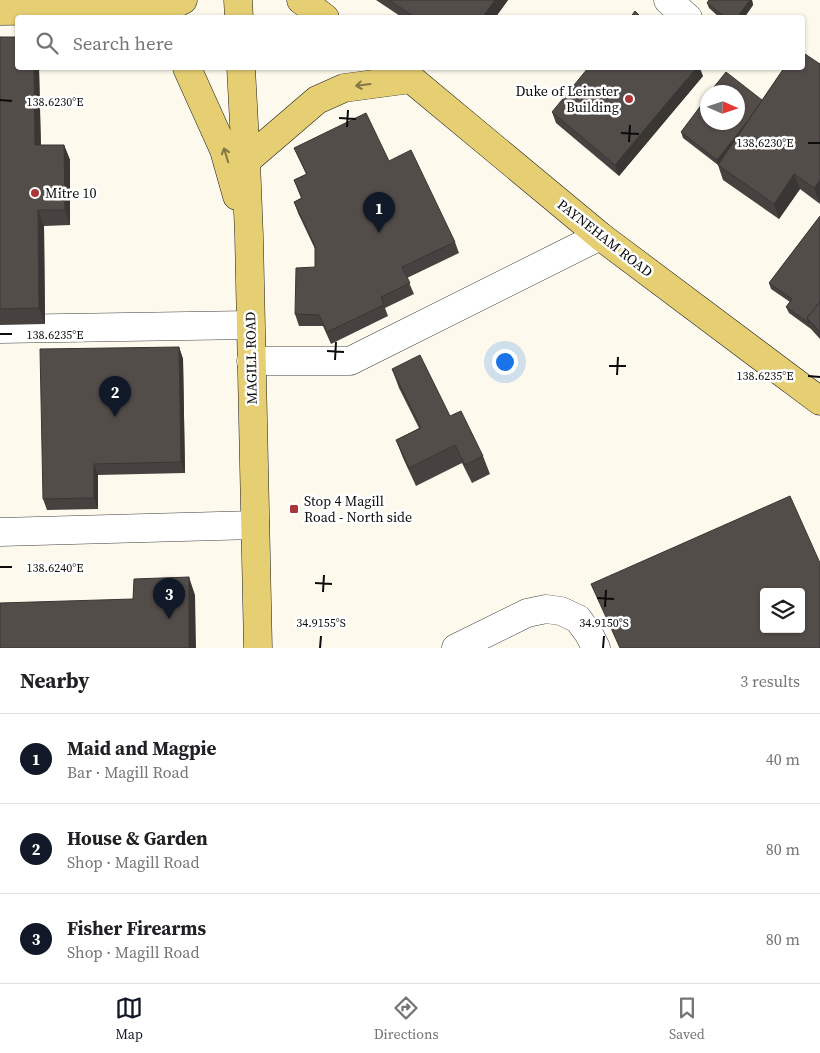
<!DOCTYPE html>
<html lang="en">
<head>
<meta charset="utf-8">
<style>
	body { margin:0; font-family:"Source Serif 4",serif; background:#f2f2f2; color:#202124 }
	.controls { position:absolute; right:15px; bottom:15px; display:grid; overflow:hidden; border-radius:5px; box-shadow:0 1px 4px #0004 }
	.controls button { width:45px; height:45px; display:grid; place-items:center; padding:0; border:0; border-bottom:1px solid #e0e0e0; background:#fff; color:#202124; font:25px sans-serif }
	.compass { position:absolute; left:700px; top:85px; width:45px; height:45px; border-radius:50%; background:#fff; box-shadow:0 1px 4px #0004; rotate:93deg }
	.you { position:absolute; left:504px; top:361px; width:18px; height:18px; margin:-12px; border:4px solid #fff; border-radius:50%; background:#1a73e8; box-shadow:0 0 0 8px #1a73e833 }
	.badge { display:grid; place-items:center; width:32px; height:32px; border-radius:50%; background:#111827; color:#fff; font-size:16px; font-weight:700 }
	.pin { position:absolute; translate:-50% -41px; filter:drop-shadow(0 1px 2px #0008) }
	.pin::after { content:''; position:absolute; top:26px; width:18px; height:15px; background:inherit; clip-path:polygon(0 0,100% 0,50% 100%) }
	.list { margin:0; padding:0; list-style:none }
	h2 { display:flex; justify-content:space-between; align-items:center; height:65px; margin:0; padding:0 20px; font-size:21px }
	h2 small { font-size:16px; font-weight:400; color:#757577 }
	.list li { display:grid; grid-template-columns:32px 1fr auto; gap:15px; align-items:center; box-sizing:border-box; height:90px; padding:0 20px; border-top:1px solid #e0e0e0 }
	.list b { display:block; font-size:19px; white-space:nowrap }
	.list p { margin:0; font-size:16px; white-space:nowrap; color:#757577 }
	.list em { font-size:16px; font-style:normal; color:#757577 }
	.icon { flex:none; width:28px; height:28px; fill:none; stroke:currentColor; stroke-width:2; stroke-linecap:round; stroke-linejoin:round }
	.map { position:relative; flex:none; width:820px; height:648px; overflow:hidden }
	.search { position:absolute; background:#fff; box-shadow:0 1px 4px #0004; left:15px; right:15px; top:15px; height:55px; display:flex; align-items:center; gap:12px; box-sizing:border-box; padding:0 18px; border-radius:5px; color:#757577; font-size:19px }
	.sheet { height:335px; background:#fff }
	nav { display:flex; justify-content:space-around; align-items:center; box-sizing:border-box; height:70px; border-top:1px solid #e0e0e0; background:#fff; font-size:14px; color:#757577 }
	nav a { display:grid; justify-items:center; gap:2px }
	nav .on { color:#111827 }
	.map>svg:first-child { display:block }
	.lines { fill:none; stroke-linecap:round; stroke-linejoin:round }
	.minor-casing { stroke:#3f3f3f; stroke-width:29 }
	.major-casing { stroke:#1d1d1d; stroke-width:29 }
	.minor { stroke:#fff; stroke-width:28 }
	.major { stroke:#e6ce73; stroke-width:28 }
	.wall { fill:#474240 }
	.shaded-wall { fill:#3a3634 }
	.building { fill:#534d4a; stroke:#3a3634; fill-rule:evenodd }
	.oneway { stroke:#847745 }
	.ticks { fill:none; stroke:#0c0c0c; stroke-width:2 }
	.poi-dot { fill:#a93739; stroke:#fff; stroke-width:2 }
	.labels { text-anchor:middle; stroke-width:5; stroke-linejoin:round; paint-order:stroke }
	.poi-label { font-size:14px; fill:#0c0c0c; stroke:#fff; text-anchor:start }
	.street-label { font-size:14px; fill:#0c0c0c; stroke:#fff }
	.ticks-label { font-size:12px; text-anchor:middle; fill:#0c0c0c; stroke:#fff; stroke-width:5; stroke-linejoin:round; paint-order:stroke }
</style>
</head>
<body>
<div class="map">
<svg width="820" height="648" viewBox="0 0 820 648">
	<rect width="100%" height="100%" fill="#fdfaed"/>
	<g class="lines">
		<g class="minor-casing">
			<g id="minor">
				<path d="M668 0 688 18"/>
				<path d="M0 329 250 325"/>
				<path d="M251 361H350L600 236"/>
				<path d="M0 532 255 525"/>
				<path d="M456 648 527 613 546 609 561 611 578 619 589 634 596 648"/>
			</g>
		</g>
		<g class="major-casing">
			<g id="major">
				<path d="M238 0 239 18"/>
				<path d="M301 0 325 18"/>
				<path d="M0 11 166 9 183 0"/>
				<path d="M187 68 224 150 237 196"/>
				<path d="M241 68 246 161 249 236 258 648"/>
				<path d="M395 68 411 79 600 236 820 401"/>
				<path d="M246 161 317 100 344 88 411 79"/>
			</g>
		</g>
		<use href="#minor" class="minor"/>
		<use href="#major" class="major"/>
	</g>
	<g class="wall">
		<path d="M376 0H508L495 18H403Z"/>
		<path d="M709 0H752L753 5 744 18H720L709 8 707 3Z"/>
		<path d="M0 37 39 68 41 145H64L70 160V225L44 226 45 324 0 325Z"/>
		<path d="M784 68 820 204 800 189 779 219 723 180 718 165 683 138 681 132 762 100Z"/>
		<path d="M703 76 619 176 556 123 552 112Z"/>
		<path d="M294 148 389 161 455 242 459 253 407 278 414 294 385 308 388 316 331 344 323 326H299L295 314 315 267V249L298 213 294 202 301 198 294 180 306 174 299 159Z"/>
		<path d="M820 216V339L811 329 789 313 786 307 790 302 771 289 769 283Z"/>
		<path d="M179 347 183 359 185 473 98 475V509L47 510 43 499Z"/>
		<path d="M392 369 450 416 483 456 490 474 472 483 462 463 416 486 403 458 396 440 419 428 399 388Z"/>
	</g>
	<g class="shaded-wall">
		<path d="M495 0H508L495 18H482Z"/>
		<path d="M750 0H752L753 5 744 18H737Z"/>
		<path d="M34 68H39L41 160 35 145Z"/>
		<path d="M696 68H700L703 76 619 176 615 165Z"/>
		<path d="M763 101 719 166 717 160Z"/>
		<path d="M64 145 70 160V225L65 210Z"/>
		<path d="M794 174 800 189 779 219 774 204Z"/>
		<path d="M820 180V204L814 188Z"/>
		<path d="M38 210 44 226 45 324 39 308Z"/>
		<path d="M179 347 183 359 185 473 181 462Z"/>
		<path d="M94 464 98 475V509L94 498Z"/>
		<path d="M189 577 195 595 196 648H189Z"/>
	</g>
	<g class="building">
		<path d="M389 0H495L482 18H416Z"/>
		<path d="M709 0H750L737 18H726L707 3Z"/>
		<path d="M635 11 642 18H630Z"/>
		<path d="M0 37H18V68H34L35 145H64L65 210H38L39 308 0 309Z"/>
		<path d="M802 52 820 64V180L814 188 794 174 774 204 718 165 784 68H802Z"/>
		<path d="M588 68H696L615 165 552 112Z"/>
		<path d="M726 72 762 100 747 122 717 160 681 132 708 96V122H738V92H710Z"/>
		<path d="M366 113 389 161 411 150 455 242 402 267 410 283 381 297 384 305 327 332 319 315 295 314 296 268 315 267V246L294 202 302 198 294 180 307 174 294 148Z"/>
		<path d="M820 216V302L807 318 809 323 786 307 792 299 769 283Z"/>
		<path d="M820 302V332L807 318Z"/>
		<path d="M179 347 181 462 94 464V498L43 499 40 349Z"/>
		<path d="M420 355 450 416 461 411 483 456 465 465 455 445 409 468 396 440 421 428 392 369Z"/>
		<path d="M790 496 820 563V648H620L591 584ZM764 592H801V629H764Z"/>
		<path d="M189 577V648H0V603L133 599 134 579Z"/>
	</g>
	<defs><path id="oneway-shaft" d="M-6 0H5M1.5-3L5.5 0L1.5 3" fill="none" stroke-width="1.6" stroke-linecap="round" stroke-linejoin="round" transform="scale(1.25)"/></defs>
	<g class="oneway">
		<use href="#oneway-shaft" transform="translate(363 85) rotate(173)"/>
		<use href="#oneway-shaft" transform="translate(226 155) rotate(-107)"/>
	</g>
	<path class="ticks" d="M0 100 12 101M339 118 356 119M347 127 348 110M621 133 639 134M629 142 630 125M808 143H820M0 334H12M327 351 344 352M335 360 336 342M609 366H626M617 375 618 357M808 376 820 377M0 567H12M315 583 332 584M323 592 324 575M597 598 614 599M605 607 606 590M320 648 321 636M603 648 604 636"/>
	<g class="poi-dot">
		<circle cx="629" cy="99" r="5"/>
		<circle cx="35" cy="193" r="5"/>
		<rect x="289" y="504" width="10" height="10" rx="2.5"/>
	</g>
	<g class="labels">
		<g class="poi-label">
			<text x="619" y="96" text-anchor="end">Duke of Leinster<tspan x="619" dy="16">Building</tspan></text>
			<text x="45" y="198">Mitre 10</text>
			<text x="304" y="506">Stop 4 Magill<tspan x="304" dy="16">Road - North side</tspan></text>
		</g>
		<g class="street-label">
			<text transform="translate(605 238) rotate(38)" y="5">PAYNEHAM ROAD</text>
			<text transform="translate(251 358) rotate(-91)" y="5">MAGILL ROAD</text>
		</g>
	</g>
	<g class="ticks-label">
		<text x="55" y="106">138.6230°E</text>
		<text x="765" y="147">138.6230°E</text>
		<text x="55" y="339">138.6235°E</text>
		<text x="765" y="380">138.6235°E</text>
		<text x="55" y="572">138.6240°E</text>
		<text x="321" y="627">34.9155°S</text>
		<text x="604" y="627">34.9150°S</text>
	</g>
</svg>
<div class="controls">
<button><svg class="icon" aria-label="layers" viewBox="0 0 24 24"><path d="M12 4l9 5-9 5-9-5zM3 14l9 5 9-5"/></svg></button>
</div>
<svg class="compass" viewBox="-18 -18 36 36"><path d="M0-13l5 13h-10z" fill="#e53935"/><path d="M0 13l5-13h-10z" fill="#757577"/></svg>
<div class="you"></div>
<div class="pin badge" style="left:379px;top:233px">1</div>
<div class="pin badge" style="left:115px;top:417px">2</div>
<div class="pin badge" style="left:169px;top:619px">3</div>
<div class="search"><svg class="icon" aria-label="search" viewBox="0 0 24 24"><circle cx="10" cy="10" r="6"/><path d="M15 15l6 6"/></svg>Search here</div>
</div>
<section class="sheet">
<h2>Nearby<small>3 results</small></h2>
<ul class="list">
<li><span class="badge">1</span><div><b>Maid and Magpie</b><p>Bar · Magill Road</p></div><em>40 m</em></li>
<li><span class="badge">2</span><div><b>House &amp; Garden</b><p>Shop · Magill Road</p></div><em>80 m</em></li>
<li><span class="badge">3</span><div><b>Fisher Firearms</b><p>Shop · Magill Road</p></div><em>80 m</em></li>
</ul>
</section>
<nav>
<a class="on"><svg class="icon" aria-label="map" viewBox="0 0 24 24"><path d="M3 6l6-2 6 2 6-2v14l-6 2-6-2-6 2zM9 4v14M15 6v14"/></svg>Map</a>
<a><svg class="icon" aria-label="directions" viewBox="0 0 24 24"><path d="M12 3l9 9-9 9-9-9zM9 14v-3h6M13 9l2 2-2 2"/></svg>Directions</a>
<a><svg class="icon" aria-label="saved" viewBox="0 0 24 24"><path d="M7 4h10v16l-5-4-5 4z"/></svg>Saved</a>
</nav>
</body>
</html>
